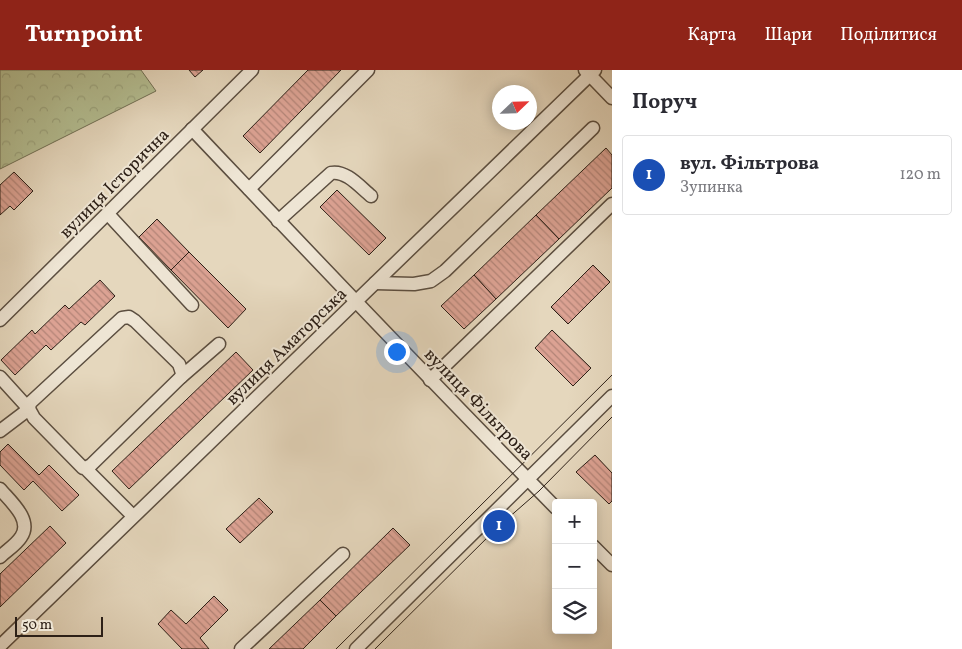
<!DOCTYPE html>
<html lang="uk">
<head>
<meta charset="utf-8">
<style>
	body { margin:0; font-family:Vollkorn,serif; background:#f2f2f3; color:#2b2b33 }
	.controls { position:absolute; right:15px; bottom:15px; display:grid; overflow:hidden; border-radius:5px; box-shadow:0 2px 12px #0003 }
	.controls button { width:45px; height:45px; display:grid; place-items:center; padding:0; border:0; border-bottom:1px solid #e1e1e2; background:#fff; color:#2b2b33; font:25px sans-serif }
	.compass { position:absolute; left:492px; top:15px; width:45px; height:45px; border-radius:50%; background:#fff; box-shadow:0 2px 12px #0003; rotate:67deg }
	.scale { position:absolute; left:15px; bottom:12px; width:88px; box-sizing:border-box; padding-left:5px; border:2px solid #2d2017; border-top:0; font-size:14px; line-height:18px; white-space:nowrap; color:#2d2017; -webkit-text-stroke:4px #eee5d4; paint-order:stroke }
	.you { position:absolute; left:396px; top:281px; width:18px; height:18px; margin:-12px; border:4px solid #fff; border-radius:50%; background:#1a73e8; box-shadow:0 0 0 8px #1a73e833 }
	.badge { display:grid; place-items:center; width:32px; height:32px; border-radius:50%; background:#8f2418; color:#fff; font-size:16px; font-weight:700 }
	.pin { position:absolute; translate:-50% -50%; border:2px solid #fff; box-shadow:0 1px 5px #0006 }
	.list { margin:0; padding:0; list-style:none }
	h2 { display:flex; justify-content:space-between; align-items:center; height:65px; margin:0; padding:0 20px; font-size:21px }
	h2 small { font-size:16px; font-weight:400; color:#7c7c81 }
	.list li { display:grid; grid-template-columns:32px 1fr auto; gap:15px; align-items:center; box-sizing:border-box; height:80px; margin:0 10px 10px; padding:0 10px; border:1px solid #e1e1e2; border-radius:5px }
	.list b { display:block; font-size:19px; white-space:nowrap }
	.list p { margin:0; font-size:16px; white-space:nowrap; color:#7c7c81 }
	.list em { font-size:16px; font-style:normal; color:#7c7c81 }
	.icon { flex:none; width:28px; height:28px; fill:none; stroke:currentColor; stroke-width:2; stroke-linecap:round; stroke-linejoin:round }
	.map { position:relative; flex:none; width:612px; height:579px; overflow:hidden }
	header { display:flex; align-items:center; gap:30px; box-sizing:border-box; height:70px; padding:0 25px; background:#8f2418; color:#fff }
	header strong { font-size:24px }
	nav { display:flex; gap:28px; margin-inline-start:auto; font-size:18px }
	main { display:flex }
	aside { flex:1; background:#fff }
	.map>svg:first-child { display:block }
	.forest { fill:url(#forest-crowns); stroke:#706f54 }
	.building { fill:url(#building-back-hatch); stroke:#2d2017 }
	.lines { fill:none; stroke-linecap:round; stroke-linejoin:round }
	.minor-casing { stroke:#5b4e40; stroke-width:15 }
	.minor { stroke:#eee5d4; stroke-width:12 }
	.tram { stroke:#2d2017; stroke-width:1 }
	.labels { text-anchor:middle; stroke-width:4; stroke-linejoin:round; paint-order:stroke }
	.street-label { font-size:18px; fill:#2d2017; stroke:#eee5d4 }
</style>
</head>
<body>
<header>
<strong>Turnpoint</strong>
<nav><a>Карта</a><a>Шари</a><a>Поділитися</a></nav>
</header>
<main>
<div class="map">
<svg width="612" height="579" viewBox="0 0 612 579">
	<defs>
		<pattern id="forest-crowns" width="20" height="18" patternUnits="userSpaceOnUse" patternTransform="scale(1.25)"><rect width="20" height="18" fill="#b4be92"/><path d="M2 6a3 3 0 1 1 6 0M12 15a3 3 0 1 1 6 0" fill="none" stroke="#9ba37d"/></pattern>
		<pattern id="building-back-hatch" width="6" height="6" patternUnits="userSpaceOnUse" patternTransform="scale(1.25)"><rect width="6" height="6" fill="#dca293"/><path d="M-1 5l2 2M0 0l6 6M5-1l2 2" fill="none" stroke="#b38477"/></pattern>
	</defs>
	<rect width="100%" height="100%" fill="#e5d7bd"/>
	<filter id="stains"><feTurbulence type="fractalNoise" baseFrequency=".004" numOctaves="4"/><feColorMatrix values="0 0 0 0 .2 0 0 0 0 .09 0 0 0 0 .02 0 0 0 .5 -.17"/></filter>
	<radialGradient id="worn" r=".72"><stop offset=".6" stop-color="#630" stop-opacity="0"/><stop offset="1" stop-color="#630" stop-opacity=".3"/></radialGradient>
	<path class="forest" d="M0 0H141L156 21 0 99Z"/>
	<g class="building">
		<path d="M189 0H203L195 7Z"/>
		<path d="M308 0H341L260 83 243 66Z"/>
		<path d="M606 78 612 85V118L559 169 536 145Z"/>
		<path d="M14 102 33 121 14 140 10 136 0 145V115Z"/>
		<path d="M337 120 386 168 369 185 320 137Z"/>
		<path d="M536 145 559 169 496 229 474 205Z"/>
		<path d="M157 149 189 182 171 200 139 167Z"/>
		<path d="M189 182 246 239 228 258 171 200Z"/>
		<path d="M593 195 610 212 568 254 551 237Z"/>
		<path d="M474 205 496 229 464 259 441 236Z"/>
		<path d="M100 210 115 226 85 255 81 252 51 280 46 275 15 305 1 290 32 260 35 264 65 235 69 239Z"/>
		<path d="M552 260 591 298 573 316 535 278Z"/>
		<path d="M236 282 253 300 129 419 112 401Z"/>
		<path d="M8 374 39 405 49 395 79 425 62 441 33 411 24 420 0 395V382Z"/>
		<path d="M595 385 612 403V431L609 434 576 402Z"/>
		<path d="M259 428 273 442 240 473 226 459Z"/>
		<path d="M50 456 66 473 0 537V504Z"/>
		<path d="M393 458 410 475 336 546 320 530Z"/>
		<path d="M214 526 228 540 200 568 209 579H182L158 554 171 540 186 554Z"/>
		<path d="M320 530 336 546 303 579H269Z"/>
	</g>
	<g class="lines">
		<g class="minor-casing">
			<g id="minor">
				<path d="M585 0 612 28"/>
				<path d="M192 59C312 186 433 313 556 438"/>
				<path d="M249 119 368 0"/>
				<path d="M108 144 192 235"/>
				<path d="M278 151 331 103C346 100 360 117 371 126"/>
				<path d="M375 213 414 214 431 211 445 201 593 58"/>
				<path d="M0 250 252 0"/>
				<path d="M0 307 29 339 0 361"/>
				<path d="M181 307 219 274"/>
				<path d="M430 310 612 134"/>
				<path d="M85 398H83L34 348 29 339 30 333 122 248 129 247 135 251 179 294 182 303 181 307 91 395 85 398 133 446"/>
				<path d="M0 419C10 431 33 450 21 467 16 475 7 480 0 487"/>
				<path d="M593 476 612 495"/>
				<path d="M0 576 595 0"/>
				<path d="M241 579 343 484"/>
				<path d="M356 579 612 326"/>
			</g>
		</g>
		<use href="#minor" class="minor"/>
		<g class="tram">
			<path d="M336 579 612 305"/>
			<path d="M375 579 499 456 539 421 612 347"/>
		</g>
	</g>
	<g class="labels">
		<g class="street-label">
			<text transform="translate(114 113) rotate(-45)" y="6">вулиця Історична</text>
			<text transform="translate(286 276) rotate(-44)" y="6">вулиця Аматорська</text>
			<text transform="translate(479 334) rotate(46)" y="6">вулиця Фільтрова</text>
		</g>
	</g>
	<rect width="100%" height="100%" filter="url(#stains)"/>
	<rect width="100%" height="100%" fill="url(#worn)"/>
</svg>
<div class="controls">
<button>+</button>
<button>−</button>
<button><svg class="icon" aria-label="layers" viewBox="0 0 24 24"><path d="M12 4l9 5-9 5-9-5zM3 14l9 5 9-5"/></svg></button>
</div>
<svg class="compass" viewBox="-18 -18 36 36"><path d="M0-13l5 13h-10z" fill="#e53935"/><path d="M0 13l5-13h-10z" fill="#7c7c81"/></svg>
<div class="scale">50 m</div>
<div class="you"></div>
<div class="pin badge" style="left:499px;top:456px;background:#1a4fb4">1</div>
</div>
<aside>
<h2>Поруч<small></small></h2>
<ul class="list">
<li><span class="badge" style="background:#1a4fb4">1</span><div><b>вул. Фільтрова</b><p>Зупинка</p></div><em>120 m</em></li>
</ul>
</aside>
</main>
</body>
</html>
